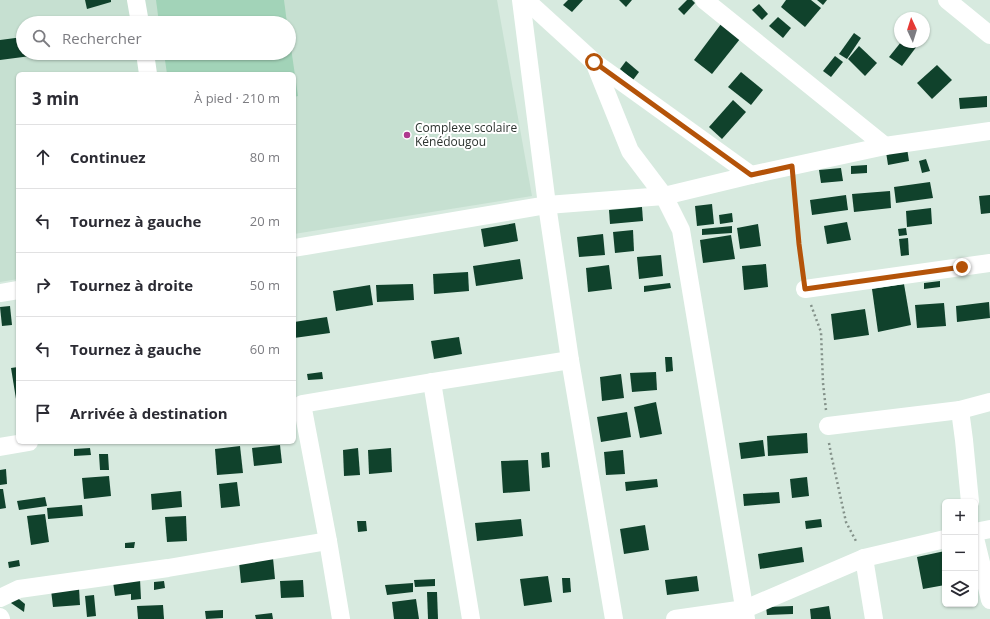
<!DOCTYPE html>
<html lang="fr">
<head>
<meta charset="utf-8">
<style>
	body { margin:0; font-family:"Open Sans",sans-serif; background:#f7f7f7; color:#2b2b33 }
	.controls { position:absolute; right:12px; bottom:12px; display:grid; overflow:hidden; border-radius:6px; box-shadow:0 1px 3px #0004 }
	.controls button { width:36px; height:36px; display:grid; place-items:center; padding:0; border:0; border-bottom:1px solid #e1e1e2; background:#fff; color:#2b2b33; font:20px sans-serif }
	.compass { position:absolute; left:894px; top:12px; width:36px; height:36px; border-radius:50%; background:#fff; box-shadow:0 1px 3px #0004; rotate:356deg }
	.stop { position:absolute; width:12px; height:12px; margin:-9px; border:3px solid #b45309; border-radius:50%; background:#fff }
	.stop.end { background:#b45309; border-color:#fff; box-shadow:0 1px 4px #0008 }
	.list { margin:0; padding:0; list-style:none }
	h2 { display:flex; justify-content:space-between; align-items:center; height:52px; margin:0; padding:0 16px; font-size:17px }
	h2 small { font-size:13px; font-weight:400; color:#7c7c81 }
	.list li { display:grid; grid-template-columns:26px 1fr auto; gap:12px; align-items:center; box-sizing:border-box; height:64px; padding:0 16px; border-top:1px solid #e1e1e2 }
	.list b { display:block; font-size:15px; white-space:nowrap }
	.list em { font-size:13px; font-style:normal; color:#7c7c81 }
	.icon { flex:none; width:22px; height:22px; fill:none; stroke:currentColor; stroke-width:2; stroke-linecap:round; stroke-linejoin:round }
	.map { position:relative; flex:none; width:990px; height:619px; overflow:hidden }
	.search { position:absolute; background:#fff; box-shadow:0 1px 3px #0004; left:16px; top:16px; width:280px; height:44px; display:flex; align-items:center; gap:10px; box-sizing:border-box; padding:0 14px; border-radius:22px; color:#7c7c81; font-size:15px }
	.panel { position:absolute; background:#fff; box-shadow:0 1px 3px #0004; left:16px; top:72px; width:280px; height:372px; border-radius:6px }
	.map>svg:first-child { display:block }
	.built { fill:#c6e0d1; fill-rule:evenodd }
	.green { fill:#a2d3b8 }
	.building { fill:#10422c }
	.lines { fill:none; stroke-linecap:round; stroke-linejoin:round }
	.path { stroke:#839189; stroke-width:2.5; stroke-dasharray:2 3; stroke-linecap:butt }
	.street { stroke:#fff; stroke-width:18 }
	.route { stroke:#b45309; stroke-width:5 }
	.poi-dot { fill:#af398f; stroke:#fff; stroke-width:1.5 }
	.labels { text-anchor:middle; stroke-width:4; stroke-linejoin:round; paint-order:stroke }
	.poi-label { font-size:12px; fill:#2d3430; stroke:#fff; text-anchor:start }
</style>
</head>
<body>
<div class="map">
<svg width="990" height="619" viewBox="0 0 990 619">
	<rect width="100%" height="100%" fill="#d7eadf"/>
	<path class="built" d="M0 0H497L532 196 294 234V74H18V279L0 282ZM23 23H289V53H23Z"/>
	<g class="green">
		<path d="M156 0H284L287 23H159Z"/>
		<path d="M289 34 298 96 294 97V74H167L164 53H289Z"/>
	</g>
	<g class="building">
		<path d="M85 0H111V2L87 9Z"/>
		<path d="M568 0H583L572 12 563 5Z"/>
		<path d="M619 0H632L626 7Z"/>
		<path d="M687 0H692L695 3 684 15 678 9Z"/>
		<path d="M786 0H811L821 8 805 27 781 7Z"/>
		<path d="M817 0H827L823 5Z"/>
		<path d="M759 4 768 14 762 20 752 10Z"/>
		<path d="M778 17 791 28 783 38 769 26Z"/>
		<path d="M115 21V23H105V22Z"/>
		<path d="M721 24 740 39 712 74 694 60Z"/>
		<path d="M854 33 861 38 847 59 839 54Z"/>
		<path d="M23 37V53H46V54L0 60V40Z"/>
		<path d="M901 42H920L902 66 889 57Z"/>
		<path d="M859 46 877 63 865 76 848 59Z"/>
		<path d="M835 56 843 62 831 77 823 71Z"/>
		<path d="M626 61 639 72 633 80 620 69Z"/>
		<path d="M937 65 952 80 932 99 917 83Z"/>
		<path d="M741 72 763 90 751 105 728 87Z"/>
		<path d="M987 96V107L960 109 959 98Z"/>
		<path d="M733 100 746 112 722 139 709 127Z"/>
		<path d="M907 148 909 161 888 165 886 152Z"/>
		<path d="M926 159 930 171 922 173 919 161Z"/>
		<path d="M867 165V173L851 174V166Z"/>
		<path d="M841 168 843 181 821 183 819 170Z"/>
		<path d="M930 182 933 198 896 203 894 187Z"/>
		<path d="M890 191 891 208 854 212 852 194Z"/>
		<path d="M846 195 848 210 812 215 810 200Z"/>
		<path d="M990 195V213L981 214 979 196Z"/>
		<path d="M712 204 714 224 697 226 695 206Z"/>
		<path d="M642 207 643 221 610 224 609 210Z"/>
		<path d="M931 208 932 224 907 227 906 211Z"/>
		<path d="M732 213 733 222 720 224 719 215Z"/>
		<path d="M847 222 851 240 827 244 824 226Z"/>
		<path d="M515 223 518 241 484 247 481 229Z"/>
		<path d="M758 224 761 246 740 249 737 228Z"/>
		<path d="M732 226V233L702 235V229Z"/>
		<path d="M906 228 907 235 899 236 898 229Z"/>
		<path d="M633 230 634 251 615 253 613 232Z"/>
		<path d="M603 234 605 255 579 257 577 237Z"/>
		<path d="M731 235 735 259 703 263 700 240Z"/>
		<path d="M908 238 909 255 901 256 899 239Z"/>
		<path d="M661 255 663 276 639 279 637 257Z"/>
		<path d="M520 259 523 279 476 286 473 266Z"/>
		<path d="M766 264 768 287 744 290 742 266Z"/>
		<path d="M609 265 612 289 588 292 586 268Z"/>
		<path d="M468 272 469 291 434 294 433 274Z"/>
		<path d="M940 281V287L924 289V283Z"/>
		<path d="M670 283 671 288 644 292V286Z"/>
		<path d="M413 284 414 300 377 302 376 285Z"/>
		<path d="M904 284 911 325 878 332 872 289Z"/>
		<path d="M370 285 373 305 336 311 333 291Z"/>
		<path d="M989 302 990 318 957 322 956 306Z"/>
		<path d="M944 303 946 326 917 328 915 305Z"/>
		<path d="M10 306 12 325 2 326 0 307Z"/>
		<path d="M865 309 869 335 834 340 831 314Z"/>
		<path d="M327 317 330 333 294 338V322Z"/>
		<path d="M459 337 462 354 434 359 431 341Z"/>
		<path d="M665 357H672L673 371 666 372Z"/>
		<path d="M18 367V405H17L11 368Z"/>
		<path d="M322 372 323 379 308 380 307 374Z"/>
		<path d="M656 372 657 390 632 392 630 373Z"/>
		<path d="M621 374 624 398 602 401 600 377Z"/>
		<path d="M656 402 662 434 640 438 634 407Z"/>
		<path d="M627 412 631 437 601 442 597 417Z"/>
		<path d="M807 433 808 453 768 456 767 436Z"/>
		<path d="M763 440 765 456 741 459 739 443Z"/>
		<path d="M280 445 282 463 254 466 252 448Z"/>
		<path d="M240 446 243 473 217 475 215 449Z"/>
		<path d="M90 448 91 455 74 456V449Z"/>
		<path d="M358 448 360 475 344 476 343 450Z"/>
		<path d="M391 448 392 472 369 474 368 450Z"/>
		<path d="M623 450 625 474 606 475 604 452Z"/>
		<path d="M549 452 550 467 542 468 541 453Z"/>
		<path d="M99 454H108L109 470H100Z"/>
		<path d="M528 460 530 491 503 493 501 461Z"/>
		<path d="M6 469 7 484 0 485V470Z"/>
		<path d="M109 476 111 496 84 499 82 478Z"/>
		<path d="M807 477 809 496 792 498 790 479Z"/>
		<path d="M657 479 658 487 626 491 625 482Z"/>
		<path d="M237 482 240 506 221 508 219 484Z"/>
		<path d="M0 489H3L6 508 0 509Z"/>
		<path d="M181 491 182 507 152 510 151 494Z"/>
		<path d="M779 492 780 503 744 506 743 494Z"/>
		<path d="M45 497 47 506 19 510 17 501Z"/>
		<path d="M82 505 83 516 48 519 47 508Z"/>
		<path d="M45 514 49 542 31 545 27 516Z"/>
		<path d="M186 516 187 541 167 542 165 517Z"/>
		<path d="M521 519 523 536 477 541 475 523Z"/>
		<path d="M821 519 822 527 806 529 805 521Z"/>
		<path d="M357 521H366L367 531 358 532Z"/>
		<path d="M645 525 649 550 624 554 620 529Z"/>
		<path d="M135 542 134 548H125V543Z"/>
		<path d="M802 547 804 562 760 569 758 554Z"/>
		<path d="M945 551V585L923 589 917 557Z"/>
		<path d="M273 558 275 579 241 583 239 562Z"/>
		<path d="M19 560 20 566 9 568 8 562Z"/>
		<path d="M548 576 552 602 524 606 520 579Z"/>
		<path d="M697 576 699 591 667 595 665 580Z"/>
		<path d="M562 578H570L571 592 563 593Z"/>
		<path d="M140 579 141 599 131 600V594L115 596 113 582Z"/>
		<path d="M435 579V586L415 587 414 580Z"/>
		<path d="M303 580 304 597 281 598 280 581Z"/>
		<path d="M164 581 165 588 154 590V582Z"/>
		<path d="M413 583V592L387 595 385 585Z"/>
		<path d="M79 588 80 605 53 607 51 590Z"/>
		<path d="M427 592H437L438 619H428Z"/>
		<path d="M14 595 25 604 24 612 11 603Z"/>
		<path d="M94 595 96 616 87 617 85 596Z"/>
		<path d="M416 599 419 619H394L392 602Z"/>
		<path d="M163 605 164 619H138L137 606Z"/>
		<path d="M793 606V614L767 615 766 607Z"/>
		<path d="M829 606 831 619H811L810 609Z"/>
		<path d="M223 610V618L206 619 205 611Z"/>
		<path d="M272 613 273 619H256L255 615Z"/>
	</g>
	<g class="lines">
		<g class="path">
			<path d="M793 183 799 243 803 273"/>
			<path d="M811 305 821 332 823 383 826 410"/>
			<path d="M829 443 831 454 846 522 857 543"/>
		</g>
		<g class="street">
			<path d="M136 0 140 23"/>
			<path d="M521 0 547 205 570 360 614 619"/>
			<path d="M526 0 594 62 751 175"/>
			<path d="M704 0 885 146"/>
			<path d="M947 0 990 35"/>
			<path d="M145 53 148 74"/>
			<path d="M594 62 630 151 664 196 681 230 746 619"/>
			<path d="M294 248 547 205 664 196 751 175 885 146 990 131"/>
			<path d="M805 289 990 263"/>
			<path d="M0 293 18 290"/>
			<path d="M432 382 471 619"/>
			<path d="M828 426 960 410"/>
			<path d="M0 447 29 442"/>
			<path d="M970 502 964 440 960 410 990 402"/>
			<path d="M975 532 990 529"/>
			<path d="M975 538 990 600"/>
			<path d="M864 558 874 619"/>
			<path d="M0 598 19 589 168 568 328 541"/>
			<path d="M0 617 1 619"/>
			<path d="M341 619 328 541 302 404 432 382 570 360"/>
			<path d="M675 619 745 609 864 558 945 539"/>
		</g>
	</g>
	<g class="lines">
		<path class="route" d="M594 62 751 175 792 166 799 244 805 289 962 267"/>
	</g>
	<circle class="poi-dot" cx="407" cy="135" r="4"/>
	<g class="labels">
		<g class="poi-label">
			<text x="415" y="132">Complexe scolaire<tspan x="415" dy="14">Kénédougou</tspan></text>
		</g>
	</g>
</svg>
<div class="controls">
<button>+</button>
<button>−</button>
<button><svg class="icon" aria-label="layers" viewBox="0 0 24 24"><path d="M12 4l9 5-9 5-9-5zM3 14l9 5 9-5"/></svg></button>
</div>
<svg class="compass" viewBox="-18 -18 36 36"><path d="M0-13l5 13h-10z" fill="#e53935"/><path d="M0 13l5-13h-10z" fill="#7c7c81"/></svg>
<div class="stop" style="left:594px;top:62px"></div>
<div class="stop end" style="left:962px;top:267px"></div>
<div class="search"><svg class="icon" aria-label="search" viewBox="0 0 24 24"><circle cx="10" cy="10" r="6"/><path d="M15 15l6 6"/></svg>Rechercher</div>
<section class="panel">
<h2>3 min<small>À pied · 210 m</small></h2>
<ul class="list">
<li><svg class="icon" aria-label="ahead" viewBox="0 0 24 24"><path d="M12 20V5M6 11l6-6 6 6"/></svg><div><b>Continuez</b></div><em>80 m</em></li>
<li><svg class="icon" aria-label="left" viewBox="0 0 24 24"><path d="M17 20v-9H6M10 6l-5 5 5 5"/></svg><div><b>Tournez à gauche</b></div><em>20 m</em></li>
<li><svg class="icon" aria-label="right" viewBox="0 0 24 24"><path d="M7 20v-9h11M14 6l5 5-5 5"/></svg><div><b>Tournez à droite</b></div><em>50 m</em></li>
<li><svg class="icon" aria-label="left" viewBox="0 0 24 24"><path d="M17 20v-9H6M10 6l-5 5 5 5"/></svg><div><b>Tournez à gauche</b></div><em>60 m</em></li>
<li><svg class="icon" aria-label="arrive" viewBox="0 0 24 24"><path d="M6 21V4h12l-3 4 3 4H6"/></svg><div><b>Arrivée à destination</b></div></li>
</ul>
</section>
</div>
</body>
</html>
